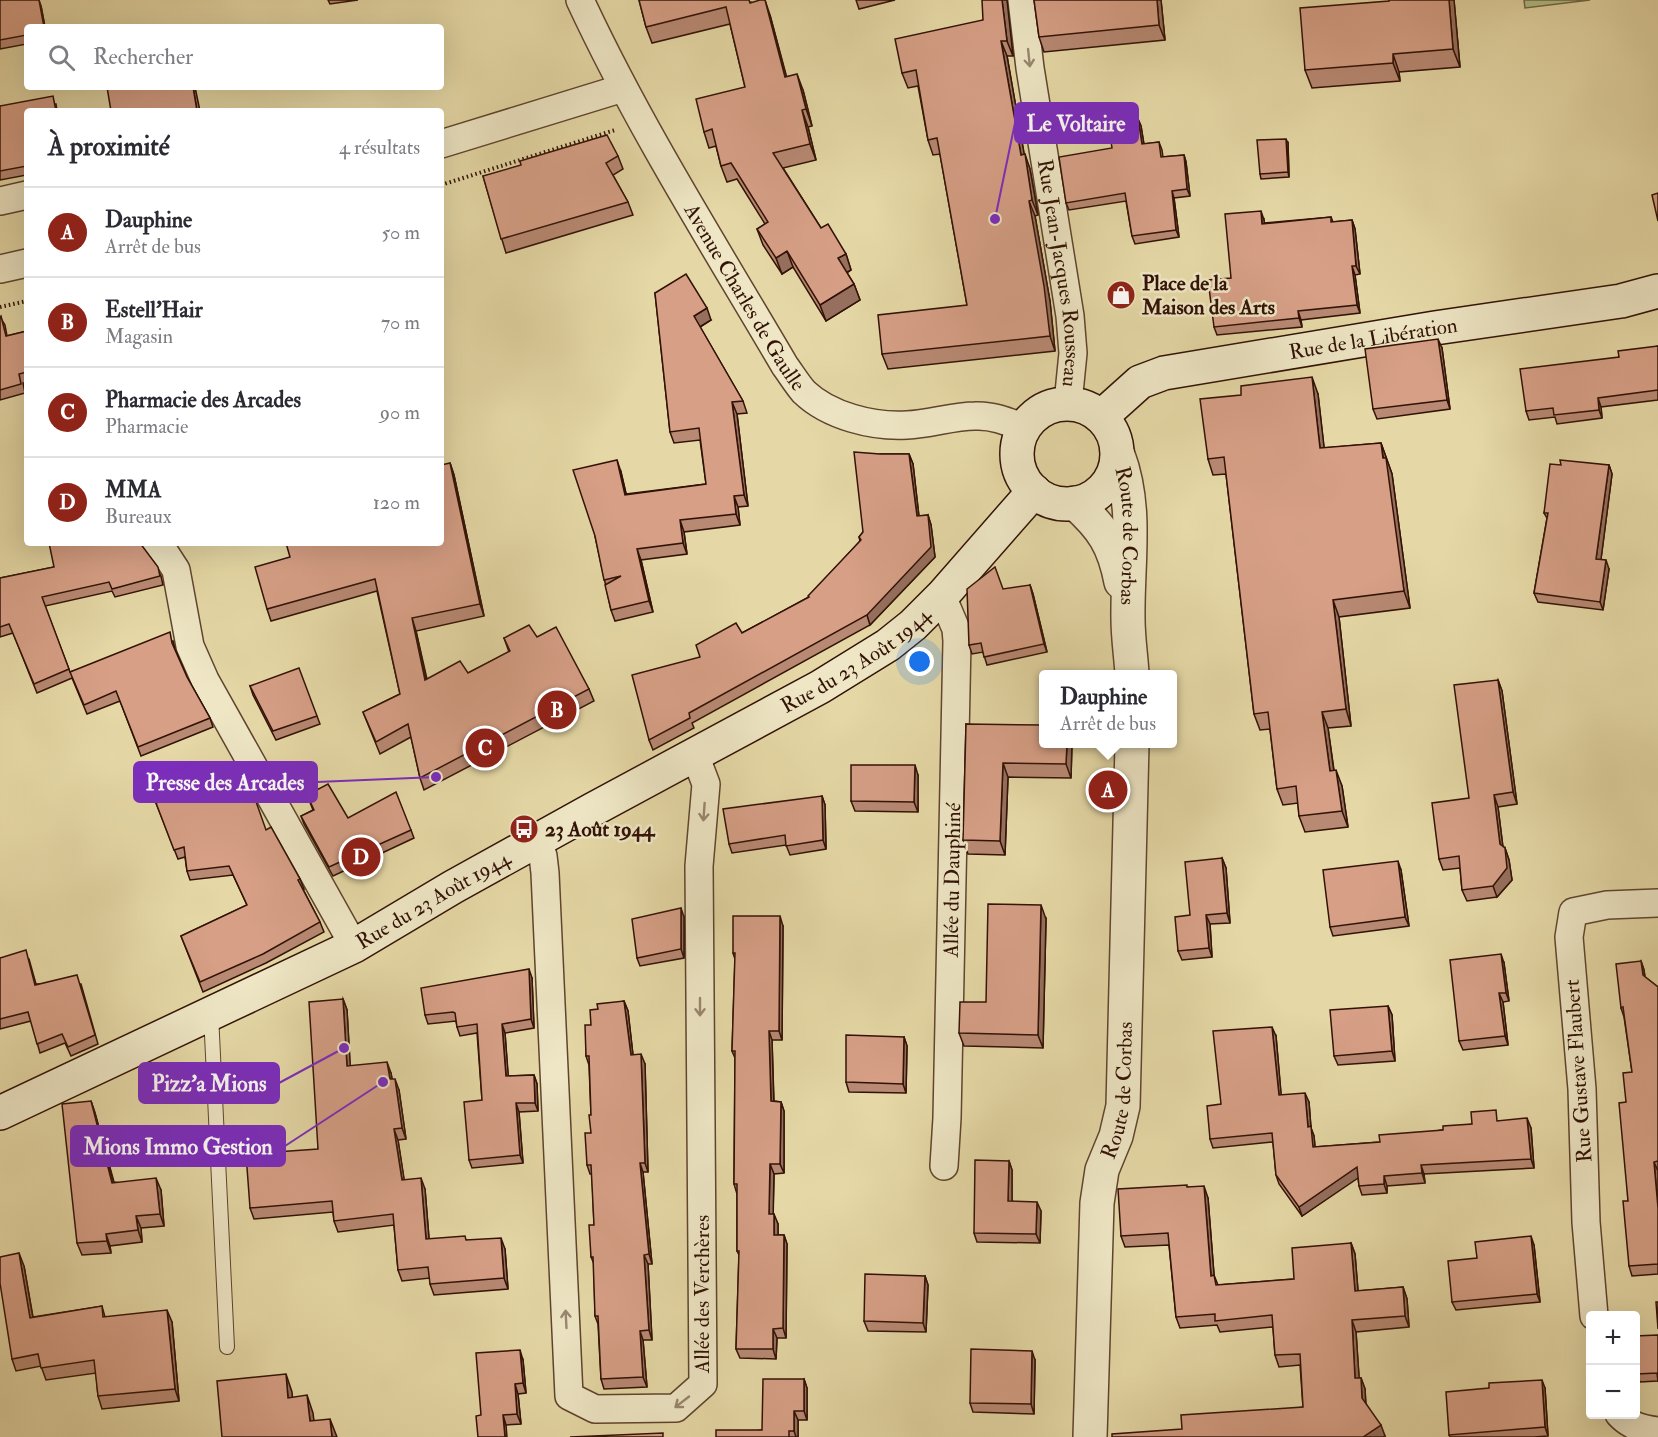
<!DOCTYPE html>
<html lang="fr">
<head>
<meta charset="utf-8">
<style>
	body { margin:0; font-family:"IM FELL Double Pica",serif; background:#f2f2f3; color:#2b2b33 }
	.controls { position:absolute; right:18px; bottom:18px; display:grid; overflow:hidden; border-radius:6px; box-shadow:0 6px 24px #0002 }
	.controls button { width:54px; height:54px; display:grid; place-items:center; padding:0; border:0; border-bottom:2px solid #e1e1e2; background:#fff; color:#2b2b33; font:30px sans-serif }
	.you { position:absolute; left:920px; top:662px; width:21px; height:21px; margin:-15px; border:4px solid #fff; border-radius:50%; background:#1a73e8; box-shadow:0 0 0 9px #1a73e833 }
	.badge { display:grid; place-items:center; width:39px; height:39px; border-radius:50%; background:#8f2418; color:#fff; font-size:20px; font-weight:700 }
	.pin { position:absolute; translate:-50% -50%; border:3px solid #fff; box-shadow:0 2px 6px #0006 }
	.popup { position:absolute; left:1039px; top:670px; width:138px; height:78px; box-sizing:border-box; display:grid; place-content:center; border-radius:6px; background:#fff; filter:drop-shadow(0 2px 4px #0005); font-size:20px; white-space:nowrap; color:#7c7c81 }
	.popup b { font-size:22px; color:#2b2b33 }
	.popup::after { content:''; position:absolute; left:50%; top:100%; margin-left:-12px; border:12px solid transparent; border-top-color:#fff }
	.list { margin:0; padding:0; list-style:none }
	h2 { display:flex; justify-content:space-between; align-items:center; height:78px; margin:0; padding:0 24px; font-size:26px }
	h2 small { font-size:20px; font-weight:400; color:#7c7c81 }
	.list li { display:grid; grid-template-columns:39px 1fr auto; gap:18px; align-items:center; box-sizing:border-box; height:90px; padding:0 24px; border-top:2px solid #e1e1e2 }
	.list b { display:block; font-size:22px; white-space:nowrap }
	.list p { margin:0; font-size:20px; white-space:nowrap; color:#7c7c81 }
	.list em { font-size:20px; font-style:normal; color:#7c7c81 }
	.icon { flex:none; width:33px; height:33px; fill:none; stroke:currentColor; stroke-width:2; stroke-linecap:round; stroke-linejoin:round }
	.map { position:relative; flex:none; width:1658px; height:1437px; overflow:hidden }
	.search { position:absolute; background:#fff; box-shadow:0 6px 24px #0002; left:24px; top:24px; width:420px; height:66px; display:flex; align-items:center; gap:15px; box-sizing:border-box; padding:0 21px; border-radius:6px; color:#7c7c81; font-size:22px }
	.panel { position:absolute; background:#fff; box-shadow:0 6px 24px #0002; left:24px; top:108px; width:420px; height:438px; border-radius:6px }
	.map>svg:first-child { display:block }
	.pitch { fill:#b0c08a; stroke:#716948; stroke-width:1.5 }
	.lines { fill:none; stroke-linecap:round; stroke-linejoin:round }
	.service-casing { stroke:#5f442e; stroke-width:16 }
	.minor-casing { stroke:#5f442e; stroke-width:30 }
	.tertiary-casing { stroke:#5f442e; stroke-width:36 }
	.secondary-casing { stroke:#321206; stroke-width:36 }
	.path { stroke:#321206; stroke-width:4; stroke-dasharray:1.5 3; stroke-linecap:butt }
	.service { stroke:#eee6c5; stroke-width:14 }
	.minor { stroke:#eee6c5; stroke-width:27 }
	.tertiary { stroke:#eee6c5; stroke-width:33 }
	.secondary { stroke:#eee6c5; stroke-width:33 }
	.wall { fill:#b88973; stroke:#321206; stroke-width:1.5 }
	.shaded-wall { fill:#966f5e; stroke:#321206; stroke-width:1.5 }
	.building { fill:#d69f86; stroke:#321206; stroke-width:1.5 }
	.oneway { stroke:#99876f }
	.labels { text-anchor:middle; stroke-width:5; stroke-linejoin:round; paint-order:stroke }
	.street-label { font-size:21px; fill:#321206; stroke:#eee6c5 }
	.poi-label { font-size:21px; font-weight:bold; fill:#321206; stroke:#eee6c5; text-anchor:start }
	.leader { fill:none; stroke:#7b2cbf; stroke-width:2 }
	.callout-dot { fill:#7b2cbf; stroke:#eee6c5; stroke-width:2 }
	.callout { fill:#7b2cbf; stroke:#7b2cbf; stroke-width:2 }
	.callout-label { font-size:22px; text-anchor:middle; font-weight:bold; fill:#fff }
</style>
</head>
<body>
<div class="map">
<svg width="1658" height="1437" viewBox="0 0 1658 1437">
	<rect width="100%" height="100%" fill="#e5d8a6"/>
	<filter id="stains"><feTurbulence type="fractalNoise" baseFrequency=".00333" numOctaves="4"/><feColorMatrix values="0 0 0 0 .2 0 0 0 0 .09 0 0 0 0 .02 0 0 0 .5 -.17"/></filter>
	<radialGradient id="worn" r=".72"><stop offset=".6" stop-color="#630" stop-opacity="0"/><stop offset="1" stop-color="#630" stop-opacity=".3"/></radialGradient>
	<path class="pitch" d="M1524 0H1590L1525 8Z"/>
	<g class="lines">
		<g class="service-casing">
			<path id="service" d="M211 1014 227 1347"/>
		</g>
		<g class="minor-casing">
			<g id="minor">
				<path id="s1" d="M580 0C639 127 714 245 785 366 791 374 797 384 804 392 829 416 873 427 907 425 930 424 953 416 975 416 993 415 1009 422 1024 428"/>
				<path id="s2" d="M1022 0 1030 68 1070 316 1073 353 1068 403"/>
				<path d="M441 144 623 88"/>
				<path d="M0 201 27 195"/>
				<path d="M0 269 27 263"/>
				<path d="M155 543 165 553 176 570 190 646 205 680 354 946"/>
				<path d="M942 596 956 629 957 641 947 1118 944 1166"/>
				<path d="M538 840 543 856 545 873 569 1396 595 1409 676 1408 703 1384 699 866 706 784 695 755"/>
				<path d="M1594 1316 1586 1222 1582 1089 1569 937 1573 912 1607 905 1658 903"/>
				<path d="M1619 1414C1630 1426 1642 1429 1658 1431"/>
			</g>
		</g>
		<g class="tertiary-casing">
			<g id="tertiary">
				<path id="s3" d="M1118 455C1138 508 1127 564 1128 619 1128 638 1131 656 1132 674"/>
				<path d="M1075 503C1103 528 1114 545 1121 582"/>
				<path id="s4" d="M1090 1437 1097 1203 1102 1170 1116 1136 1123 1106 1132 744"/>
			</g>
		</g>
		<g class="secondary-casing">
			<g id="secondary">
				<circle cx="1067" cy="454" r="50"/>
				<path id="s5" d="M1101 417 1140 382 1164 373 1435 328 1621 301 1658 291"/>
				<path id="s6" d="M0 1113 354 946 453 887 592 810 820 687 888 645 913 625 942 596 1034 491"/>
			</g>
		</g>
		<g class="path">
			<path d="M441 185 615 130"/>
			<path d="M0 307 27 301"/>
		</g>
		<use href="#service" class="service"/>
		<use href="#minor" class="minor"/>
		<use href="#tertiary" class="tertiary"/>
		<use href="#secondary" class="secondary"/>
	</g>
	<g class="wall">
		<path d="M0 0 41 6 45 27H27V44L0 49Z"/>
		<path d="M328 0H358L330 4Z"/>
		<path d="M639 0 751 2 770 15 786 76 803 90 812 126 808 127 816 160 783 168 821 228 846 254 851 270 847 273 854 284 860 300 826 321 793 267 782 274 763 245 757 229 765 224 737 179 727 182 721 166 716 146 709 148 704 132 745 87 730 24 652 43 646 27Z"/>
		<path d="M856 0H895L859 9Z"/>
		<path d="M1034 0H1161L1165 40 1044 52 1039 37Z"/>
		<path d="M1389 0H1454L1460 67 1399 72 1400 81 1312 88 1305 70 1389 1Z"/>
		<path d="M1006 2 1013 56H1007L1024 154 1030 169 1038 215 1035 216 1050 301 1055 351 888 369 882 354 967 305 940 154 933 155 928 140 918 86 908 88 902 73 983 20Z"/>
		<path d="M56 104 57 111H27V175L0 180V106Z"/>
		<path d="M1138 119 1141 126 1144 144 1159 142 1162 150 1163 157 1184 155 1186 162 1190 196 1174 198 1179 237 1135 244 1132 236 1126 201 1069 210 1066 203Z"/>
		<path d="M1288 143 1289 177 1261 179 1260 174Z"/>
		<path d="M618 156 623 169 613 175 628 202 633 215 506 253 483 176Z"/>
		<path d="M1331 217 1333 222 1352 220 1355 229 1360 274 1355 275 1360 313 1301 320 1302 327 1217 335 1214 327 1231 278 1264 220V223Z"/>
		<path d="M655 293 711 320 700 327 743 401 747 413 737 414 748 506 738 507 740 525 684 532 687 554 641 560 653 612 615 621 611 610 595 536 621 472 626 494 706 484 700 440 674 443 670 432Z"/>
		<path d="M0 317 5 325 7 336 27 331V382L23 383 25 393 0 400Z"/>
		<path d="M1658 346V400L1601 407 1602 418 1557 424 1555 417 1529 420 1526 411 1619 357Z"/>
		<path d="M1442 348 1450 409 1377 419 1373 409Z"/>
		<path d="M1318 394 1324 448 1381 443 1392 474 1410 608 1339 617 1351 726 1328 728 1334 770 1342 786 1348 827 1305 832 1299 816 1298 803 1283 805 1277 789 1270 729 1260 730 1254 714 1226 474 1213 475 1208 459Z"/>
		<path d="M880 454H909L913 464 919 516 928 515 931 525 935 557 870 625 692 723 694 728 653 750 649 740 700 657 742 633 809 597 860 541 859 537 863 532Z"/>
		<path d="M450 463 454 475 484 616 416 631 427 679 468 673 509 652 504 638 537 637 589 689 594 701 424 790 420 778 411 737 380 754 363 712 400 694 377 591 271 621 267 609 441 543Z"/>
		<path d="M1561 465H1609L1612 474 1601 559 1609 569 1603 610 1538 602 1534 593 1547 518 1544 513Z"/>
		<path d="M141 546 161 576 163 585 115 597 112 591 45 606 70 672 173 641 175 649 187 677 210 718 213 727 141 756 120 701 87 714 72 678 37 693 13 633 0 637V578L54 567Z"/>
		<path d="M1030 585 1033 594 1047 652 987 665 983 652 972 654 969 645Z"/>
		<path d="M1498 680 1502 691 1517 804 1498 807 1503 847 1505 848 1509 860 1512 880 1497 897 1467 901 1462 890 1460 868 1443 870 1439 859 1469 798Z"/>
		<path d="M250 686 317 716 320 724 276 740 253 695Z"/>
		<path d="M966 724 1072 744 1071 778 1008 777 1005 855 968 854 963 840Z"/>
		<path d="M918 775V812L855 811 851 801Z"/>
		<path d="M307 795 348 818 411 830 414 838 333 876 304 824 301 816 313 810Z"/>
		<path d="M822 796 825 805 826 849 790 855 786 845 732 853 729 844Z"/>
		<path d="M156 803 266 830 300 879 304 889H303L320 922 324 932 266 963 203 992 181 936 247 905 233 875 190 880 187 871 185 857 178 859Z"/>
		<path d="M1222 858 1226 868 1230 923 1210 924 1212 957 1182 960 1178 951 1190 915Z"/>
		<path d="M1401 870 1409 926 1333 936 1330 927Z"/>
		<path d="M684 917V958L640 966 637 958Z"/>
		<path d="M1046 919 1043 1048 964 1046 959 1033 986 1002Z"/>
		<path d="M783 926 782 1040H772L774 1101 781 1102 784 1111V1173L774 1174 773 1214 778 1224V1235H784L787 1244 786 1338H777L776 1359 740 1358 736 1349 739 1255 737 1251V1194L734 1184 735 1058 732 1051 735 959 733 953Z"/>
		<path d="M0 958 29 959 36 984H81L98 1044 71 1056 65 1043 40 1053 31 1021 0 1029Z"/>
		<path d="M1641 961 1644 970 1645 977 1658 987V1274L1632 1276 1629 1266 1626 1102 1632 1072 1624 1017 1621 1008Z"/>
		<path d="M1504 963 1509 1001 1503 1002 1508 1045 1463 1050 1459 1041Z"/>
		<path d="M532 978 534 1028 505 1033 508 1076 534 1075 537 1084 538 1111 519 1112 523 1163 472 1168 469 1160 482 1100 477 1033 460 1036 457 1027 456 1021 428 1024 425 1015Z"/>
		<path d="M343 999 347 1010 350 1066 391 1073 392 1079 399 1090 406 1139 398 1140 404 1180 425 1189 429 1239 467 1240 505 1249 508 1289 434 1295 430 1284V1278L402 1281 398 1270 394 1225 338 1232 334 1221 333 1212 254 1219 250 1208 318 1149Z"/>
		<path d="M624 1001 628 1011 633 1055 645 1064 648 1172H643L652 1264H648L652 1340H643L647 1387 604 1389 601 1379 598 1324 595 1316 594 1264 591 1257 594 1225 592 1174H590L587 1165 591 1133V1115L589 1065 586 1056 591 1025 598 1009Z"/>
		<path d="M1388 1006 1392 1015 1395 1061 1338 1065 1334 1056Z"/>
		<path d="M1276 1036 1281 1095 1309 1102 1311 1128 1314 1136 1315 1147 1380 1142 1472 1124 1499 1121 1531 1128 1534 1168 1424 1174 1425 1183 1387 1186V1193L1362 1195 1359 1186 1358 1177 1302 1216 1279 1184 1276 1175 1273 1142 1213 1148 1210 1139 1221 1104Z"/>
		<path d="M904 1037 907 1046 906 1093 849 1092 846 1082Z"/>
		<path d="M91 1101 95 1113 114 1182 161 1190 164 1226 141 1228 142 1242 110 1246 111 1253 82 1255 77 1243Z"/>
		<path d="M1009 1161 1012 1170V1201L1041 1211 1040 1243 977 1242 974 1233Z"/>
		<path d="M1188 1187 1208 1198 1214 1275 1218 1285 1294 1279 1351 1243 1355 1254 1358 1291 1403 1287 1407 1299 1409 1327 1356 1332 1359 1378H1361L1365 1389 1366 1404 1385 1436 1182 1429 1303 1407 1300 1365 1279 1367 1275 1355 1273 1327 1220 1332 1217 1325 1180 1328 1176 1317 1169 1245 1125 1247 1121 1236Z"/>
		<path d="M1534 1245 1540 1302 1456 1310 1452 1302 1477 1258Z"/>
		<path d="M24 1266 33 1317 102 1306 105 1317 172 1322 179 1401 102 1409 98 1396 96 1373 46 1380 41 1366 16 1371 12 1359Z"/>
		<path d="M925 1276 928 1285 926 1332 868 1331 864 1321Z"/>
		<path d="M1658 1335V1381L1640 1382 1637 1374Z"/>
		<path d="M523 1360 526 1393 518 1394 521 1424 506 1425 481 1415Z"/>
		<path d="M1035 1360 1034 1414 973 1412 970 1403Z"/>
		<path d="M804 1379 807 1388V1420H798V1437H716L762 1430Z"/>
		<path d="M1489 1388H1545L1548 1436 1534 1437H1450L1449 1435Z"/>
	</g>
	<g class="shaded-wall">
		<path d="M39 0 41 6 45 27H44Z"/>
		<path d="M765 0 770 15 791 93 785 77Z"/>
		<path d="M1002 0H1007L1013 56 1007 41Z"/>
		<path d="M1157 0H1161L1165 40 1159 25Z"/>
		<path d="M1449 0H1454L1460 67 1453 49Z"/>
		<path d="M1001 41 1007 56 1027 170 1021 155Z"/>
		<path d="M1393 54 1399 72 1400 81 1393 63Z"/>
		<path d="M797 74 803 90 812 126 806 109Z"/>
		<path d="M193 87H195L200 111H197Z"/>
		<path d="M802 110 808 127 816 160 810 144Z"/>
		<path d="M1138 119 1141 126 1145 151 1142 144Z"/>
		<path d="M1286 139 1288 143 1289 177 1288 172Z"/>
		<path d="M1025 154 1030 169 1038 215 1032 200Z"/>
		<path d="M1184 155 1186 162 1190 196 1187 189Z"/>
		<path d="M1172 191 1174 198 1179 237 1176 230Z"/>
		<path d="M1029 201 1035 216 1050 301 1055 351 1050 336Z"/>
		<path d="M1261 211 1264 220 1265 232 1262 224Z"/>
		<path d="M1352 220 1355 229 1360 274 1356 266Z"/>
		<path d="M787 251 793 267 782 274 776 258Z"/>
		<path d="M846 254 851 270 844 274 838 258Z"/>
		<path d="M1352 266 1355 275 1360 313 1357 305Z"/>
		<path d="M854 284 860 300 826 321 820 305Z"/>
		<path d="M707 308 711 320 698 328 694 316Z"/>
		<path d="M1298 311 1301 320 1302 327 1299 318Z"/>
		<path d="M1438 339 1442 348 1450 409 1447 400Z"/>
		<path d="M1312 377 1318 394 1326 464 1320 448Z"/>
		<path d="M1598 398 1601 407 1602 418 1599 410Z"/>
		<path d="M732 402 737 414 748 506 744 495Z"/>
		<path d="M1381 443 1392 474 1410 608 1404 591Z"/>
		<path d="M909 454 913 464 920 526 917 516Z"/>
		<path d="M617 460 621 472 629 506 625 495Z"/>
		<path d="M450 463 454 475 484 616 480 604Z"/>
		<path d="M1609 465 1612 474 1600 567 1596 559Z"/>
		<path d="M734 496 738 507 740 525 736 514Z"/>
		<path d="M928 515 931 525 935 557 870 625 867 615Z"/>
		<path d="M680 520 684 532 687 554 683 543Z"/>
		<path d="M637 549 641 560 653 612 649 601Z"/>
		<path d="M1606 560 1609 569 1603 610 1600 602Z"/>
		<path d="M1030 585 1033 594 1047 652 1044 644Z"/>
		<path d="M1333 600 1339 617 1351 726 1346 709Z"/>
		<path d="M412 618 416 631 429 692 425 680Z"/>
		<path d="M1498 680 1502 691 1517 804 1513 792Z"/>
		<path d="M1322 712 1328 728 1336 787 1330 771Z"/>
		<path d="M1067 744H1072L1071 778 1066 764Z"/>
		<path d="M1003 763 1008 777 1005 855 1000 841Z"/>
		<path d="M915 765 918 775V812L914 802Z"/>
		<path d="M1336 770 1342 786 1348 827 1342 811Z"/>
		<path d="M1494 795 1498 807 1504 856 1500 844Z"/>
		<path d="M822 796 825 805 826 849 823 840Z"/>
		<path d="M1505 848 1509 860 1512 880 1497 897 1493 886Z"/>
		<path d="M1222 858 1226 868 1230 923 1227 913Z"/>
		<path d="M1398 861 1401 870 1409 926 1405 917Z"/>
		<path d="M1041 905 1046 919 1043 1048 1038 1035Z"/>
		<path d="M681 908 684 917V958L681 949Z"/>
		<path d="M1206 915 1210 924 1212 957 1209 948Z"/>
		<path d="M780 916 783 926 782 1040 779 1031Z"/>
		<path d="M1501 954 1504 963 1509 1001 1506 993Z"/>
		<path d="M1641 961 1644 970 1646 985 1643 975Z"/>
		<path d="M529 969 532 978 534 1028 531 1019Z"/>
		<path d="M1499 993 1503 1002 1508 1045 1505 1036Z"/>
		<path d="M343 999 347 1010 351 1077 347 1066Z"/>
		<path d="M624 1001 628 1011 634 1064 631 1055Z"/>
		<path d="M1388 1006 1392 1015 1395 1061 1392 1051Z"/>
		<path d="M502 1024 505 1033 509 1085 506 1076Z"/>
		<path d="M1272 1027 1276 1036 1282 1104 1279 1095Z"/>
		<path d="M769 1031 772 1040 774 1111 771 1101Z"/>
		<path d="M904 1037 907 1046 906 1093 903 1084Z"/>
		<path d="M641 1054 645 1064 648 1172 645 1163Z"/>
		<path d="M387 1062 391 1073 394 1090 390 1079Z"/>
		<path d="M534 1075 537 1084 538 1111 535 1103Z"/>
		<path d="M395 1079 399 1090 406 1139 402 1128Z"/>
		<path d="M1305 1093 1309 1102 1311 1128 1314 1136 1316 1157 1313 1147 1308 1127Z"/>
		<path d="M91 1101 95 1113 117 1195 112 1183Z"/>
		<path d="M781 1102 784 1111V1173L780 1164Z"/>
		<path d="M516 1103 519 1112 523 1163 520 1155Z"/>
		<path d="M1527 1118 1531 1128 1534 1168 1531 1159Z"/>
		<path d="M394 1129 398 1140 406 1191 402 1180Z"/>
		<path d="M1009 1161 1012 1170V1210L1008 1201Z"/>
		<path d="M1654 1162 1658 1171V1208Z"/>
		<path d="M640 1163 643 1172 652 1264 649 1254Z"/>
		<path d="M770 1164 774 1174 773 1224 769 1214Z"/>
		<path d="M1421 1165 1424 1174 1425 1183 1422 1173Z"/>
		<path d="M1357 1167 1361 1176 1302 1216 1299 1207Z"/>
		<path d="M1384 1176 1387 1186V1193L1384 1184Z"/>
		<path d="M156 1178 161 1190 164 1226 160 1214Z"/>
		<path d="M421 1178 425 1189 430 1250 426 1239Z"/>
		<path d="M1204 1186 1208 1198 1215 1287 1211 1276Z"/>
		<path d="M1037 1202 1041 1211 1040 1243 1036 1234Z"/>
		<path d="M774 1214 778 1224V1244L774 1235Z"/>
		<path d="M136 1216 141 1228 142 1242 138 1230Z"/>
		<path d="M106 1234 110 1246 111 1253 107 1241Z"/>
		<path d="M784 1235 787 1244 786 1338 783 1328Z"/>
		<path d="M1531 1236 1534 1245 1540 1302 1537 1294Z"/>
		<path d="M501 1238 505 1249 508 1289 504 1278Z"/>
		<path d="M1351 1243 1355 1254 1359 1303 1355 1291Z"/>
		<path d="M19 1253 24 1266 35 1330 30 1318Z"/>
		<path d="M644 1255 648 1264 652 1340 649 1330Z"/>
		<path d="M925 1276 928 1285 926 1332 923 1323Z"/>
		<path d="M1403 1287 1407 1299 1409 1327 1405 1316Z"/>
		<path d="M167 1310 172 1322 179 1401 175 1389Z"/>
		<path d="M1352 1320 1356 1332 1360 1390 1355 1378Z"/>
		<path d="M773 1329 777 1338 776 1359 773 1349Z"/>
		<path d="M640 1331 643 1340 647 1387 643 1377Z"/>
		<path d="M520 1350 523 1360 526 1393 523 1383Z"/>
		<path d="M1032 1351 1035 1360 1034 1414 1031 1404Z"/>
		<path d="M286 1374 292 1392 294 1415 288 1398Z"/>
		<path d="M1361 1378 1365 1389 1366 1410 1362 1398Z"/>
		<path d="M804 1379 807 1388V1420L804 1411Z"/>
		<path d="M1542 1380 1545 1388 1548 1436 1545 1427Z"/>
		<path d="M515 1384 518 1394 521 1424 517 1414Z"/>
		<path d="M307 1395 313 1413 316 1437 310 1421Z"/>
		<path d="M794 1411 798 1420V1437H796L794 1431Z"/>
		<path d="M503 1415 506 1425 507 1437H505Z"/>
		<path d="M330 1419 337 1437H332Z"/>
		<path d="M1381 1425 1385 1436 1383 1437H1363Z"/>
	</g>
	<g class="building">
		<path d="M0 0H39L44 27H27V35L0 40Z"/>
		<path d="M639 0H749L750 3 760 0H765L785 77 797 74 806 109 802 110 810 144 773 153 821 228 828 224 846 254 838 258 854 284 820 305 787 251 776 258 757 229 768 222 731 163 721 166 712 129 704 132 696 99 745 87 726 7 646 27Z"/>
		<path d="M982 0H1002L1007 41H1001L1021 155 1025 154 1032 200 1029 201 1044 286 1050 336 882 354 878 315 967 305 937 138 928 140 916 70 902 73 895 39 983 20Z"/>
		<path d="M1034 0H1157L1159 25 1039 37Z"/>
		<path d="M1389 0H1449L1453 49 1393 54V63L1305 70 1300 8 1389 1Z"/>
		<path d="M107 87H193L197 111H111Z"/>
		<path d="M53 96 56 111H27V166L0 171V106Z"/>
		<path d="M1138 119 1142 144 1159 142 1161 157 1184 155 1187 189 1172 191 1176 230 1132 236 1125 193 1066 203 1059 157 1112 148 1108 123Z"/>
		<path d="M607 135 618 156 606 163 628 202 501 239 483 176 521 165 520 161Z"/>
		<path d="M1286 139 1288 172 1260 174 1257 140Z"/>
		<path d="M1658 193V221L1652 195Z"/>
		<path d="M1261 211 1262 224 1331 217V222L1352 220 1356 266H1352L1357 305 1298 311 1299 318 1214 327 1208 280 1231 278 1225 214Z"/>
		<path d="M686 274 707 308 694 316 743 401 732 402 744 495 734 496 736 514 680 520 683 543 637 549 649 601 611 610 605 585 621 576 604 580 595 536 573 470 617 460 625 495 706 484 699 428 670 432 655 293Z"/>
		<path d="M1 316 6 336 27 331V372L19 374 21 384 0 390V317Z"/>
		<path d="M1438 339 1447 400 1373 409 1365 349Z"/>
		<path d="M1658 346V390L1598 398 1599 410 1554 415 1553 408 1526 411 1520 369 1619 357 1618 351Z"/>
		<path d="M1312 377 1320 448 1381 443 1383 458H1386L1404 591 1333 600 1346 709 1322 712 1330 771 1336 770 1342 811 1299 816 1296 786 1277 789 1268 712 1254 714 1224 457 1208 459 1200 399 1241 395V386Z"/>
		<path d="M854 452 880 454H909L917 516 928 515 931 547 867 615 689 713 690 718 649 740 632 675 700 657 696 645 736 623 742 633 809 597 808 596 861 540 859 537 863 532Z"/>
		<path d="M1560 460 1609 465 1596 559 1606 560 1600 602 1534 593 1548 513H1544L1550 464 1561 465Z"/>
		<path d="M450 463 480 604 412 618 425 680 460 661 468 673 510 651 504 638 529 625 537 637 556 627 589 689 420 778 408 724 376 742 363 712 400 694 375 579 267 609 255 567 290 557 286 543H441V465Z"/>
		<path d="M49 543H140L158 567 160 576 112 589 109 582 42 597 69 669 34 684 9 624 0 627V578L54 567Z"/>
		<path d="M995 567 1003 589 1030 585 1044 644 984 657 981 643 969 645 967 589Z"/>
		<path d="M170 632 172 643 187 677 210 718 138 747 116 691 84 705 70 672Z"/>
		<path d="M299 668 317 716 273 731 250 686Z"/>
		<path d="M1498 680 1513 792 1494 795 1500 844 1505 848 1507 868 1493 886 1462 890 1459 856 1439 859 1432 803 1469 798 1454 685Z"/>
		<path d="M966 724 1044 725V744H1067L1066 764 1003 763 1000 841 963 840Z"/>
		<path d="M851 765H915L914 802 851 801Z"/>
		<path d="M241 773 254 796 266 830 271 827 300 879 298 880 320 922 263 954 200 982 181 936 247 905 229 866 187 871 184 847 174 850 156 803Z"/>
		<path d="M328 784 348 818 396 792 411 830 329 867 301 816 314 810 307 795Z"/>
		<path d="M822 796 823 840 786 846 785 835 729 844 723 809Z"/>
		<path d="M1222 858 1227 913 1206 915 1209 948 1178 951 1175 917 1190 915 1185 862Z"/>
		<path d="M1398 861 1405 917 1330 927 1323 870Z"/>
		<path d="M988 904 1041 905 1038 1035 959 1033 960 1002H986Z"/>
		<path d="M681 908V949L637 958 632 919Z"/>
		<path d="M733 916H780L779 1031H769L771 1101 781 1102 780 1164H770L769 1214H774V1235H784L783 1328 773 1329V1349H736L739 1251H737V1184H734L735 1051H732L735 953H733Z"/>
		<path d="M26 950 35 985 77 975 95 1035 68 1047 62 1034 37 1044 28 1012 0 1019V958Z"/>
		<path d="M1501 954 1506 993H1499L1505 1036 1459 1041 1450 960Z"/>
		<path d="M1641 961 1643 975 1658 987V1161L1654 1162 1658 1208V1264L1629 1266 1623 1201H1628L1619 1103 1626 1102 1623 1073 1632 1072 1623 1007 1621 1008 1616 964Z"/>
		<path d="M529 969 531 1019 502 1024 506 1076 534 1075 535 1103H516L520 1155 469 1160 464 1102 482 1100 477 1024 457 1027 455 1013 453 1012 425 1015 421 988Z"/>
		<path d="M343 999 347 1066 387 1062 390 1079H395L402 1128 394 1129 402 1180 421 1178 426 1239 465 1236 466 1240 501 1238 504 1278 430 1284 428 1267 398 1270 393 1214 334 1221 332 1201 250 1208 246 1154 318 1149 309 1002Z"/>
		<path d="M624 1001 631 1055 641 1054 645 1163H640L649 1254 644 1255 649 1330 640 1331 643 1377 601 1379 598 1316H595L593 1257H591L589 1225H594L591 1165H587L585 1133H591L589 1115H591L589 1056H586L585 1025H591L590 1010 598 1009 597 1004Z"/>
		<path d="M1388 1006 1392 1051 1334 1056 1330 1010Z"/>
		<path d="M1272 1027 1279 1095 1305 1093 1308 1127 1311 1126 1313 1147 1380 1142 1379 1135 1443 1130V1126L1472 1124 1471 1112 1496 1110 1497 1121 1527 1118 1531 1159 1421 1165 1422 1173 1384 1176V1184L1359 1186 1357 1167 1299 1207 1276 1175 1272 1133 1210 1139 1207 1106 1221 1104 1213 1031Z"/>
		<path d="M846 1035 904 1037 903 1084 846 1082Z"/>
		<path d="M91 1101 112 1183 156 1178 160 1214 136 1216 138 1230 106 1234 107 1241 77 1243 62 1104Z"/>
		<path d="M975 1160 1009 1161 1008 1201 1037 1202 1036 1234 974 1233Z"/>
		<path d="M1187 1185V1187L1204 1186 1211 1276 1214 1275 1216 1285 1294 1279 1292 1248 1351 1243 1355 1291 1403 1287 1405 1316 1352 1320 1355 1378H1361L1362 1398 1381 1425 1363 1437H1112V1434L1182 1429 1181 1415 1303 1407 1300 1354 1275 1355 1272 1315 1215 1321V1314L1176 1317 1168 1233 1121 1236 1118 1189Z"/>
		<path d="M1531 1236 1537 1294 1452 1302 1448 1261 1477 1258 1475 1242Z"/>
		<path d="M19 1253 30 1318 102 1306 103 1317 167 1310 175 1389 98 1396 94 1360 41 1368 38 1354 12 1359 0 1283V1257Z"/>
		<path d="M865 1274 925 1276 923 1323 864 1321Z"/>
		<path d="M1656 1302H1658V1329Z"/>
		<path d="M1658 1335V1382L1657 1373 1637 1374 1635 1351V1336Z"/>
		<path d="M971 1349 1032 1351 1031 1404 970 1403Z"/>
		<path d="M520 1350 523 1383 515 1384 517 1414 503 1415 505 1437H478L476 1416 481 1415 476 1353Z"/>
		<path d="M286 1374 288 1398 307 1395 310 1421 330 1419 332 1437H222L217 1381Z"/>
		<path d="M763 1379H804V1411H794V1431H789V1437H716V1430H762Z"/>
		<path d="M1542 1380 1545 1427 1449 1435 1446 1392 1489 1388V1383Z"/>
		<path d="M663 1433V1437H570Z"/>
	</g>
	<defs><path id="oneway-shaft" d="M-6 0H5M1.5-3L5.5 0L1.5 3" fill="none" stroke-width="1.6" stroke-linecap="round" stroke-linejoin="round" transform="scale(1.5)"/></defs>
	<g class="oneway">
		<use href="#oneway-shaft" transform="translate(1029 58) rotate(84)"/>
		<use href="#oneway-shaft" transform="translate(704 812) rotate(94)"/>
		<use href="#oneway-shaft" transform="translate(700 1007) rotate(90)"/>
		<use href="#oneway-shaft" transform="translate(566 1319) rotate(-93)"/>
		<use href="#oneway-shaft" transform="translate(682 1402) rotate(142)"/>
	</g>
	<defs>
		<g id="shop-disc" transform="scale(1.5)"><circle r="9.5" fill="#8f2418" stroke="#eee6c5"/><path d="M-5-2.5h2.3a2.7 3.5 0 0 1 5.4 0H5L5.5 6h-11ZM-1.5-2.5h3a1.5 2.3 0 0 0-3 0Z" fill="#fff"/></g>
		<g id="bus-disc" transform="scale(1.5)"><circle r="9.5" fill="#8f2418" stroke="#eee6c5"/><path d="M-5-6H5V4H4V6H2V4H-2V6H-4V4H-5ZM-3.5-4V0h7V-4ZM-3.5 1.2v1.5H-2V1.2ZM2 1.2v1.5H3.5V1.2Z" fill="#fff"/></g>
	</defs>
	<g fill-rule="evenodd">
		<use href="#shop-disc" x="1121" y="295"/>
		<use href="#bus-disc" x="524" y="829"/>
	</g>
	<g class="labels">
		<g class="street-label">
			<text dy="7" stroke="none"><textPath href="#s2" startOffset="276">Rue Jean-Jacques Rousseau</textPath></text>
			<text dy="7" stroke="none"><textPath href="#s1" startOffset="340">Avenue Charles de Gaulle</textPath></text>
			<text dy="7" stroke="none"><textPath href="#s5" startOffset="290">Rue de la Libération</textPath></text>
			<text dy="7" stroke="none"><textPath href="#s3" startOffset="82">Route de Corbas</textPath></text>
			<text dy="7" stroke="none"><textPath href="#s6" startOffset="969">Rue du 23 Août 1944</textPath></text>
			<text transform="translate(952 880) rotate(-89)" y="7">Allée du Dauphiné</text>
			<text dy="7" stroke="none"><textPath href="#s6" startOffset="483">Rue du 23 Août 1944</textPath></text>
			<text transform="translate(1578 1071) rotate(-94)" y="7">Rue Gustave Flaubert</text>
			<text dy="7" stroke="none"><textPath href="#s4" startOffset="350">Route de Corbas</textPath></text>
			<text transform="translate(702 1294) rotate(-90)" y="7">Allée des Verchères</text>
		</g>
		<g class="poi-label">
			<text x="1142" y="290">Place de la<tspan x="1142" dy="24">Maison des Arts</tspan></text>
			<text x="545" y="836">23 Août 1944</text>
		</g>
	</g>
	<path class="leader" d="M995 219L1015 123M436 777L317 782M344 1048L279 1083M383 1082L285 1146"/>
	<g class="callout-dot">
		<circle cx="995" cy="219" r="6"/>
		<circle cx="436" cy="777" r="6"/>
		<circle cx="344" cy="1048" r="6"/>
		<circle cx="383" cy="1082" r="6"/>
	</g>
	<g class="callout">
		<rect x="1015" y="103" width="123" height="40" rx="6"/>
		<rect x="134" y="762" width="183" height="40" rx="6"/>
		<rect x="139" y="1063" width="140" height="40" rx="6"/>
		<rect x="71" y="1126" width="214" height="40" rx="6"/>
	</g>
	<g class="callout-label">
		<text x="1076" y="131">Le Voltaire</text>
		<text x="225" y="790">Presse des Arcades</text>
		<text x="209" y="1091">Pizz'a Mions</text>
		<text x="178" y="1154">Mions Immo Gestion</text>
	</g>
	<rect width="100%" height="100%" filter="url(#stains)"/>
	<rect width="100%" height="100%" fill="url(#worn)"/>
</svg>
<div class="controls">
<button>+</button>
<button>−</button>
</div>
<div class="you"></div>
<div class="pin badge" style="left:1108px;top:790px">A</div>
<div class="popup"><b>Dauphine</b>Arrêt de bus</div>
<div class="pin badge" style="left:557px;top:710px">B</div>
<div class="pin badge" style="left:485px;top:748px">C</div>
<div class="pin badge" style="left:361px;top:857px">D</div>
<div class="search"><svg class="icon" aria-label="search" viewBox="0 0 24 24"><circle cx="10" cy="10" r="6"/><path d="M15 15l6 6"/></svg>Rechercher</div>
<section class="panel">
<h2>À proximité<small>4 résultats</small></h2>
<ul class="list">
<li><span class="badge">A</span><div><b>Dauphine</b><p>Arrêt de bus</p></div><em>50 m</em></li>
<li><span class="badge">B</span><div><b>Estell'Hair</b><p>Magasin</p></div><em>70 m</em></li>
<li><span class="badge">C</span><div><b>Pharmacie des Arcades</b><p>Pharmacie</p></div><em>90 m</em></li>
<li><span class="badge">D</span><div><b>MMA</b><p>Bureaux</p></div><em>120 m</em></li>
</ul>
</section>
</div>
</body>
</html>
